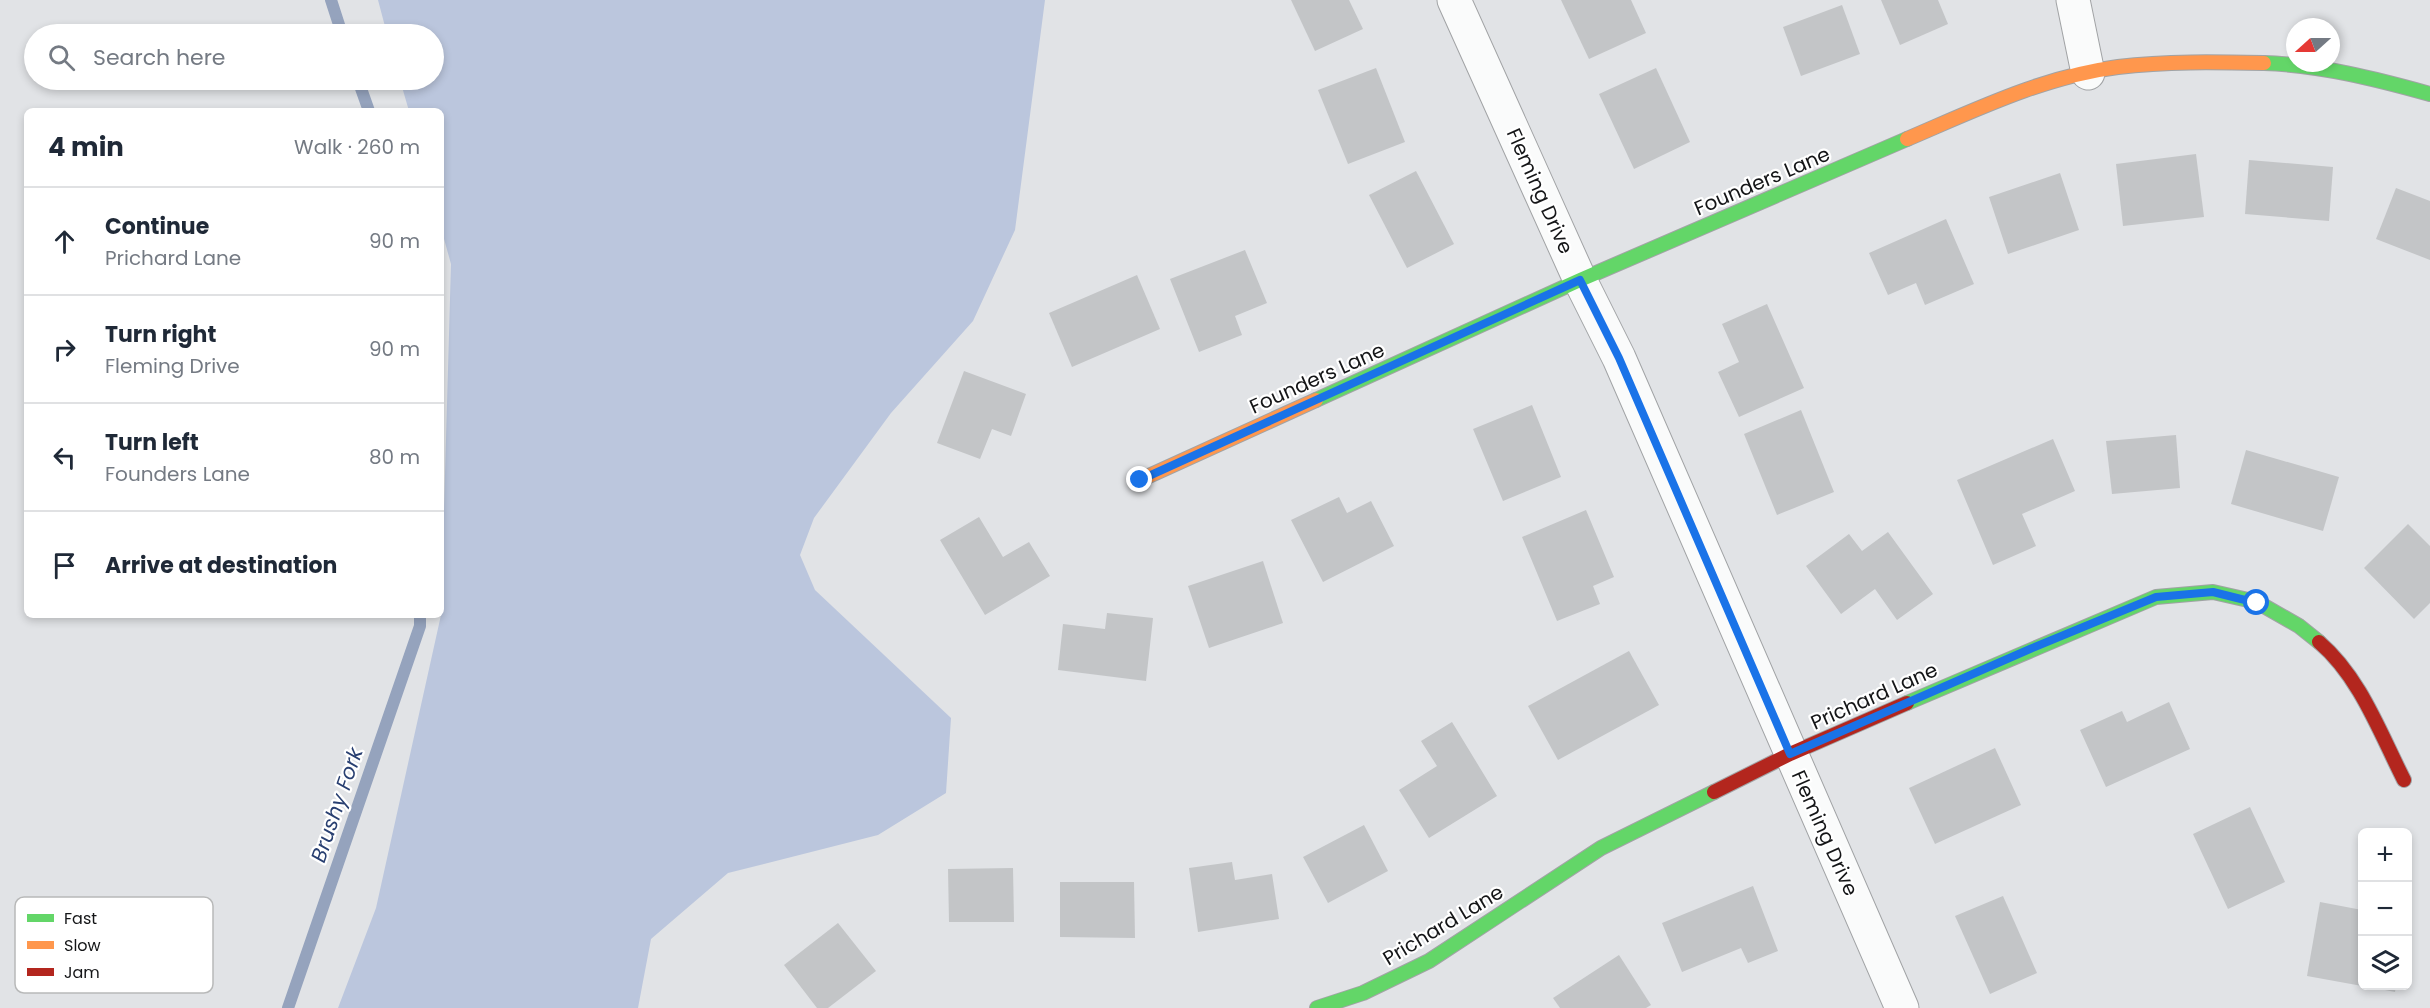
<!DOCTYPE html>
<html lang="en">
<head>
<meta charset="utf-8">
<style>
	body { margin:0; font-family:Poppins,sans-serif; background:#f6f6f7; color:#1f2937 }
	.controls { position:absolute; right:18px; bottom:18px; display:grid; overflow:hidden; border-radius:9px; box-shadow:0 3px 9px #0003 }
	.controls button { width:54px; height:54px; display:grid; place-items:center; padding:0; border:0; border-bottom:2px solid #e0e1e3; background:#fff; color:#1f2937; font:30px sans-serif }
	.compass { position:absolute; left:2286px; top:18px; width:54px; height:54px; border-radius:50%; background:#fff; box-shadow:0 3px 9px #0003; rotate:249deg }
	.stop { position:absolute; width:18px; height:18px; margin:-14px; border:4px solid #1a73e8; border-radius:50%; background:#fff }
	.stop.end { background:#1a73e8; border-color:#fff; box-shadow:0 2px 6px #0008 }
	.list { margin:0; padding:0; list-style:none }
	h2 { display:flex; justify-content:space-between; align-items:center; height:78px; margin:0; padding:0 24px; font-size:26px }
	h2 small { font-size:20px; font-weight:400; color:#747a83 }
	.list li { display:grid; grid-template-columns:39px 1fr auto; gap:18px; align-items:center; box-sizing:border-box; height:108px; padding:0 24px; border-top:2px solid #e0e1e3 }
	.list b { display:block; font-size:22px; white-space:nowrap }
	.list p { margin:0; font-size:20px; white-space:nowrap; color:#747a83 }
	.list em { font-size:20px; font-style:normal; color:#747a83 }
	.icon { flex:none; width:33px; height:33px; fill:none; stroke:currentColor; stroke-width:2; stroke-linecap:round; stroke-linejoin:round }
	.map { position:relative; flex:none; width:2430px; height:1008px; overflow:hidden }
	.search { position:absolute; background:#fff; box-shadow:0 3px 9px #0003; left:24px; top:24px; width:420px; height:66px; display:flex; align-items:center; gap:15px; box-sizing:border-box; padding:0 21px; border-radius:33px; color:#747a83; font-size:22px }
	.panel { position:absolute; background:#fff; box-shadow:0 3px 9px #0003; left:24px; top:108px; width:420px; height:510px; border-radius:9px }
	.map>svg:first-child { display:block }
	.forest { fill:#bbc6dd }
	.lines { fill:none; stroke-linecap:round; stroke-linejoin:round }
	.stream { stroke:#95a3bd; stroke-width:12 }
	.building { fill:#c3c5c7 }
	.street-casing { stroke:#a1a3a5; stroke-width:35 }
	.fast-casing { stroke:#a1a3a5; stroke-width:16 }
	.slow-casing { stroke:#a1a3a5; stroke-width:16 }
	.jam-casing { stroke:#a1a3a5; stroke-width:16 }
	.street { stroke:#fafbfb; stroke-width:33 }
	.fast { stroke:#63d668; stroke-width:14 }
	.slow { stroke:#ff974d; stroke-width:14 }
	.jam { stroke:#b3261e; stroke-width:14 }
	.route { stroke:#1a73e8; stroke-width:8 }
	.labels { text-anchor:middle; stroke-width:4.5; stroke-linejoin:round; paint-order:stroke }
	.street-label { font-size:20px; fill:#141517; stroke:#fff }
	.water-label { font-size:21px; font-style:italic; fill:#283f71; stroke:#fff }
	.key { fill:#fff; stroke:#b8b9b9; stroke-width:1.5 }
	.key-label { font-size:16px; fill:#141517 }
</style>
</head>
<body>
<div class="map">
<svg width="2430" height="1008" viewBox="0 0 2430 1008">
	<rect width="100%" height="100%" fill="#e1e3e6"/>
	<path class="forest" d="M378 0H1045L1015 230 973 321 891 413 814 518 800 555 815 590 951 718 946 793 878 835 728 873 651 939 638 1008H338L376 908 441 615 451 264 441 228V111H409L400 80H434V34H387Z"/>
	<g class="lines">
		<g class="stream">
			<path d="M331 0 342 34"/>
			<path d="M358 80 369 111"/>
			<path d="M288 1008 420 626V615"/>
		</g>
	</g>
	<g class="building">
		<path d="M1291 0H1349L1363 29 1315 51Z"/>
		<path d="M1561 0H1631L1646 33 1589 59Z"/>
		<path d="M1881 0H1938L1948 24 1900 45Z"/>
		<path d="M1842 5 1860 54 1801 76 1783 27Z"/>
		<path d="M1376 68 1405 142 1348 164 1318 90Z"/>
		<path d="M1656 68 1690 142 1634 169 1599 94Z"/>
		<path d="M2196 154 2204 217 2123 226 2116 164Z"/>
		<path d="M2249 160 2333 167 2329 221 2245 214Z"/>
		<path d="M1416 171 1454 244 1407 268 1369 195Z"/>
		<path d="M2060 173 2079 230 2008 254 1989 197Z"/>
		<path d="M2396 188 2430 201V260L2376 239Z"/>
		<path d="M1946 219 1974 284 1925 305 1916 283 1888 295 1869 253Z"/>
		<path d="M1245 250 1267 303 1235 316 1242 335 1199 352 1170 279Z"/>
		<path d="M1137 275 1160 329 1072 367 1049 313Z"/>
		<path d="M1767 304 1804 388 1739 417 1718 372 1739 362 1722 324Z"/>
		<path d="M964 371 1026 394 1011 436 992 429 980 459 937 443Z"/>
		<path d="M1532 405 1561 477 1503 501 1473 429Z"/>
		<path d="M1801 410 1834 492 1777 515 1744 434Z"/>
		<path d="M2176 435 2180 488 2112 494 2106 441Z"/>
		<path d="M2053 439 2075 491 2022 514 2036 546 1993 565 1957 480Z"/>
		<path d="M2246 450 2339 477 2323 531 2231 504Z"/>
		<path d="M1339 497 1347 513 1371 501 1394 546 1323 582 1291 520Z"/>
		<path d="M1586 510 1614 577 1593 586 1600 604 1557 621 1522 537Z"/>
		<path d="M979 517 1003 557 1029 542 1050 576 985 615 940 540Z"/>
		<path d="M2408 524 2430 546V603L2414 619 2364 568Z"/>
		<path d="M1888 532 1933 594 1897 620 1875 589 1841 614 1806 566 1849 534 1862 551Z"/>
		<path d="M1263 561 1283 623 1209 648 1188 586Z"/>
		<path d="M1107 613 1153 618 1146 681 1058 670 1063 624 1105 629Z"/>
		<path d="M1629 651 1659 705 1558 760 1528 706Z"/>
		<path d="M2169 702 2190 749 2106 787 2080 730 2122 711 2127 722Z"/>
		<path d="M1452 722 1497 796 1429 838 1399 790 1437 766 1421 741Z"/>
		<path d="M1995 748 2021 805 1935 844 1909 788Z"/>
		<path d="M2250 807 2285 882 2228 909 2193 834Z"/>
		<path d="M1364 825 1388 871 1328 903 1303 857Z"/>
		<path d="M1232 862 1235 880 1272 874 1279 919 1198 932 1189 868Z"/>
		<path d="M1013 868 1014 922H949L948 869Z"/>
		<path d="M1060 882H1134L1135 938 1060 937Z"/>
		<path d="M1753 886 1778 951 1748 963 1741 948 1682 972 1662 923Z"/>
		<path d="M2003 896 2037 973 1990 994 1955 916Z"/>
		<path d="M2320 902 2362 910V986L2307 976Z"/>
		<path d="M838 923 876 971 828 1008H817L784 965Z"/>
		<path d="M1619 955 1651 1005 1646 1008H1560L1553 998Z"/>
		<path d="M2365 986H2396L2395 992Z"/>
	</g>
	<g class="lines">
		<g class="street-casing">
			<g id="street">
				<path d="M1454 0 1580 280 1619 358 1902 1008"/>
				<path d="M2073 0 2088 73"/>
			</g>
		</g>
		<g class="fast-casing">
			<g id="fast">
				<path d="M2264 63C2321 65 2376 79 2430 94"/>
				<path d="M1316 400 1580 280 1907 139"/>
				<path d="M1907 703 2156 597 2213 592 2257 602 2299 626 2319 642"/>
				<path d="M1317 1008 1363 993 1429 961 1601 848 1714 792"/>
			</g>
		</g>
		<g class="slow-casing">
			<g id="slow">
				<path d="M1907 139C1975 110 2045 76 2118 67 2167 61 2215 62 2264 63"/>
				<path d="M1140 480 1316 400"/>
			</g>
		</g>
		<g class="jam-casing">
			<g id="jam">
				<path d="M2319 642C2360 677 2380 733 2404 780"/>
				<path d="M1714 792 1790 754 1907 703"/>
			</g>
		</g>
		<use href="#street" class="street"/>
		<use href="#fast" class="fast"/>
		<use href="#slow" class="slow"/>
		<use href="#jam" class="jam"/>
	</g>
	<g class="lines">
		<path class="route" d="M1140 480 1580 280 1619 358 1790 754 2030 649 2156 597 2213 592 2257 603"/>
	</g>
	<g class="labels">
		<g class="street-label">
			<text transform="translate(1762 181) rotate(-23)" y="7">Founders Lane</text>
			<text transform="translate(1540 191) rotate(66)" y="7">Fleming Drive</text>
			<text transform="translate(1317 378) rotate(-24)" y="7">Founders Lane</text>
			<text transform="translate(1874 696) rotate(-24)" y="7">Prichard Lane</text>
			<text transform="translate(1825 833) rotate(66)" y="7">Fleming Drive</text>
			<text transform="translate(1443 925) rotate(-31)" y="7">Prichard Lane</text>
		</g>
		<g class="water-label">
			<text transform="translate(337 805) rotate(-71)" y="7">Brushy Fork</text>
		</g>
	</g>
	<rect x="15" y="897" width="198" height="96" rx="9" class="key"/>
	<rect x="27" y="914" width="27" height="8" fill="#63d668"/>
	<rect x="27" y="941" width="27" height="8" fill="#ff974d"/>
	<rect x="27" y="968" width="27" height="8" fill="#b3261e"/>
	<g class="key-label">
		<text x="64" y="924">Fast</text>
		<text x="64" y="951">Slow</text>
		<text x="64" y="978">Jam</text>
	</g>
</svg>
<div class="controls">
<button>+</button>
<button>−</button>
<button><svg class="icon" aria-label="layers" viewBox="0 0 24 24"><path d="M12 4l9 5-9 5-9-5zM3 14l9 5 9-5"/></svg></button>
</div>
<svg class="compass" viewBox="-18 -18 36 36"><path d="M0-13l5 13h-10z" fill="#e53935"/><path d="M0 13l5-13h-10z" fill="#747a83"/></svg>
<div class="stop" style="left:2257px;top:603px"></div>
<div class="stop end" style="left:1140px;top:480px"></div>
<div class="search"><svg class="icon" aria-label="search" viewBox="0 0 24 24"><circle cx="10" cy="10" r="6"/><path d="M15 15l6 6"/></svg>Search here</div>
<section class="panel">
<h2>4 min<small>Walk · 260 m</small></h2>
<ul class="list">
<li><svg class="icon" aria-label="ahead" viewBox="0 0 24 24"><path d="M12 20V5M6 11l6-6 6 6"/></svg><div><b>Continue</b><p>Prichard Lane</p></div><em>90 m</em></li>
<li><svg class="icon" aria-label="right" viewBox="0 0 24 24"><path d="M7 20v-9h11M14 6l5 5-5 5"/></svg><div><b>Turn right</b><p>Fleming Drive</p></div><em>90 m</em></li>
<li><svg class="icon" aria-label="left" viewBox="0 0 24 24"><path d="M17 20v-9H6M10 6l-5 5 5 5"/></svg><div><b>Turn left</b><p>Founders Lane</p></div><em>80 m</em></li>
<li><svg class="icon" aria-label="arrive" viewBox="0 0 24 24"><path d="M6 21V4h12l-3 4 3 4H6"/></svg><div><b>Arrive at destination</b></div></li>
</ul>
</section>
</div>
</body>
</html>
